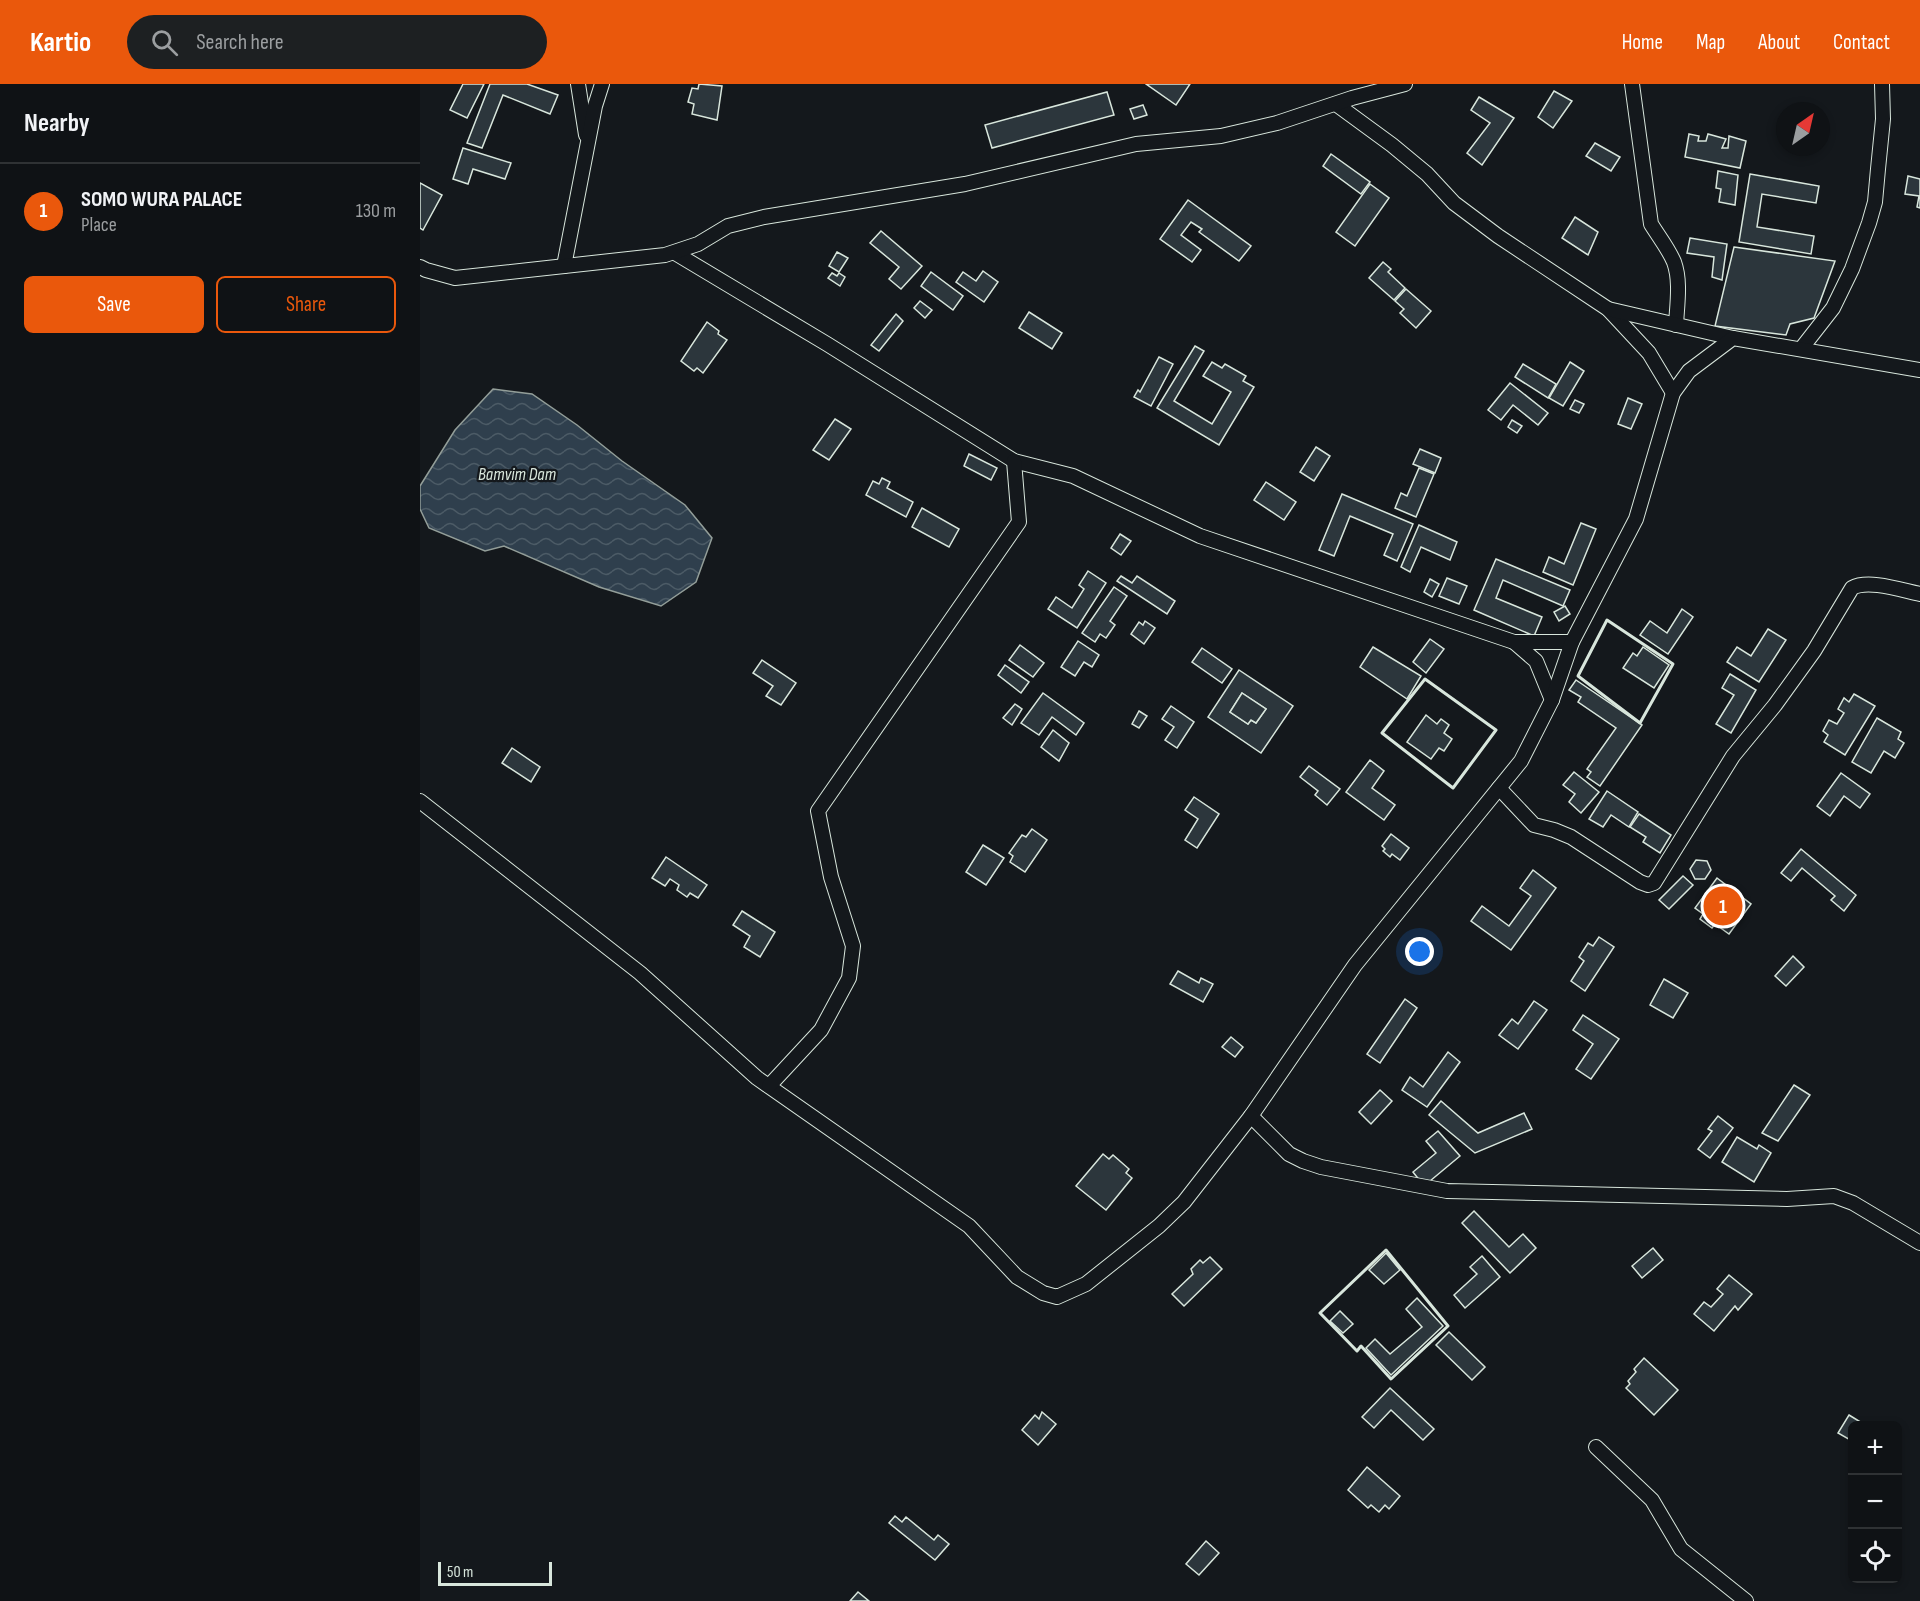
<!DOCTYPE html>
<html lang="en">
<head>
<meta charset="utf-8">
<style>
	body { margin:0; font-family:"Sofia Sans Condensed",sans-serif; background:#1d2022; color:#f1f3f6 }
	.controls { position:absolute; right:18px; bottom:18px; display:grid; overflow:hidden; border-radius:9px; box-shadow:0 3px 9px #0003 }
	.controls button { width:54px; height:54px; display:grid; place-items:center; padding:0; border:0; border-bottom:2px solid #2f3234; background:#0f1215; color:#f1f3f6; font:30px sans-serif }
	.compass { position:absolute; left:1356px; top:18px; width:54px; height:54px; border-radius:50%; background:#0f1215; box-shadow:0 3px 9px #0003; rotate:34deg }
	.scale { position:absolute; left:18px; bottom:15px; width:114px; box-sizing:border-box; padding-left:6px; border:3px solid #d8e6dc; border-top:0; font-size:16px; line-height:21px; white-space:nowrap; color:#d8e6dc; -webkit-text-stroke:4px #14181c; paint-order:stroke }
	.you { position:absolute; left:1000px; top:868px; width:21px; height:21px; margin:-15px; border:4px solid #fff; border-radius:50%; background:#1a73e8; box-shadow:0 0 0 9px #1a73e833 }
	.badge { display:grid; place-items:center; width:39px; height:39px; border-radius:50%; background:#ea580c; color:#fff; font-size:20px; font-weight:700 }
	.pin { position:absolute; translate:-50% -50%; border:3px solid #fff; box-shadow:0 2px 6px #0006 }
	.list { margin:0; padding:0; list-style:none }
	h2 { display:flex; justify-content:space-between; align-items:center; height:78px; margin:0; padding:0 24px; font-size:26px }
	h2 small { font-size:20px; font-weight:400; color:#9b9ea0 }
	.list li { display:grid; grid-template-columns:39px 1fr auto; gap:18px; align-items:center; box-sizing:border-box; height:96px; padding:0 24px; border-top:2px solid #2f3234 }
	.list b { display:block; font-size:22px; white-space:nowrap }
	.list p { margin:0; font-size:20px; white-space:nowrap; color:#9b9ea0 }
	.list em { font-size:20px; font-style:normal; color:#9b9ea0 }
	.actions { display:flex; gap:12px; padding:18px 24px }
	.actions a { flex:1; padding:14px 0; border:2px solid #ea580c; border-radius:9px; text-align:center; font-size:21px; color:#ea580c }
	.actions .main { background:#ea580c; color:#fff }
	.icon { flex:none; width:33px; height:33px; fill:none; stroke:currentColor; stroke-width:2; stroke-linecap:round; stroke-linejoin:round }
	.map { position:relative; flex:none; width:1500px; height:1517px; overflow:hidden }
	header { display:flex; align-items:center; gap:36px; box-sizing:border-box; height:84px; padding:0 30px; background:#ea580c; color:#fff }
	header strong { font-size:28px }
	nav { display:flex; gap:33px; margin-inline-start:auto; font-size:21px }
	.search { width:420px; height:54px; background:#1d2022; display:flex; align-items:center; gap:15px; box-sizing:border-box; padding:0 21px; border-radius:33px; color:#9b9ea0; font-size:22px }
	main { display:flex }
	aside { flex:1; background:#0f1215 }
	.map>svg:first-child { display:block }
	.water { fill:url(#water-waves); stroke:#939e99; stroke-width:1.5 }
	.building { fill:#2c363c; stroke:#d8e6dc; stroke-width:1.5; fill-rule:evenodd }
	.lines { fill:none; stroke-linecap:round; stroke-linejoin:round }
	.street-casing { stroke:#d8e6dc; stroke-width:16 }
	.street { stroke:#14181c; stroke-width:14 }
	.wall { stroke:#d8e6dc; stroke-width:3 }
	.labels { text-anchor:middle; stroke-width:4.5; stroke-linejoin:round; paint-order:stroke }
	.water-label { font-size:18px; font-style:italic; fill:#d8e6dc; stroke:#14181c }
</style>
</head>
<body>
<header>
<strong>Kartio</strong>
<div class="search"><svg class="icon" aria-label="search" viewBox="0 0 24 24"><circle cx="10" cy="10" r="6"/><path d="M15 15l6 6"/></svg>Search here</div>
<nav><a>Home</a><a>Map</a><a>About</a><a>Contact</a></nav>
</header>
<main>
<aside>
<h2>Nearby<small></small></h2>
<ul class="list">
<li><span class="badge">1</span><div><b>SOMO WURA PALACE</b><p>Place</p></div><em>130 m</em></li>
</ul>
<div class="actions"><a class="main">Save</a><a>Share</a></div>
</aside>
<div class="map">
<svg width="1500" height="1517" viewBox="0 0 1500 1517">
	<defs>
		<pattern id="water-waves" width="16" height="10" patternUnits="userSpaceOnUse" patternTransform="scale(1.5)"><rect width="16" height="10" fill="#2f3f4d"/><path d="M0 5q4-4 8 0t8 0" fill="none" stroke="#4c5b66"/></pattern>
	</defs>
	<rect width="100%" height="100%" fill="#14181c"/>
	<path class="water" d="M73 305 112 310 157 341 202 377 265 421 292 454 276 498 241 522 179 503 84 462 65 467 9 444 0 425V402L35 346Z"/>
	<g class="building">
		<path d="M43 0H64L47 34 30 26Z"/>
		<path d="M70 0H107L138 11 130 30 83 11 62 64 47 59Z"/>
		<path d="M279 0 302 2 297 36 272 30 274 20 268 18 272 4 278 5Z"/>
		<path d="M726 0H770L756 21Z"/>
		<path d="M1134 7 1152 17 1133 44 1118 33Z"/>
		<path d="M687 8 694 31 572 64 565 41Z"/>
		<path d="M1059 13 1094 34 1062 81 1047 69 1070 39 1051 26Z"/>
		<path d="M723 21 727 31 714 35 710 25Z"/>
		<path d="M1269 50 1279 52 1278 57H1286L1288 50 1306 55 1302 64H1308L1309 52 1326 57 1320 84 1265 73Z"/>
		<path d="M1175 59 1200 73 1191 87 1166 72Z"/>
		<path d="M43 64 91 79 85 95 53 85 48 100 33 95Z"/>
		<path d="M911 70 950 98 941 110 903 82Z"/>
		<path d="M1298 87 1318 91 1315 121 1299 118 1301 105 1296 104Z"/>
		<path d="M1330 90 1399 102 1396 119 1342 110 1337 143 1394 152 1391 170 1319 158Z"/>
		<path d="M1488 92 1500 95V124L1497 123 1499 112 1485 110Z"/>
		<path d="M0 99 22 111 3 146 0 144Z"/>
		<path d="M950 100 969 114 935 162 916 148Z"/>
		<path d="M768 116 831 162 819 177 779 148 782 145 771 138 761 151 781 166 772 178 740 155Z"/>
		<path d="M1155 133 1178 148 1168 171 1142 154Z"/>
		<path d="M461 147 502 182 481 205 469 195 479 183 450 159Z"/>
		<path d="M1270 154 1307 160 1302 196 1292 193 1294 173 1267 169Z"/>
		<path d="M1314 163 1415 177 1394 234 1370 240 1366 251 1295 242Z"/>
		<path d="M417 168 428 174 419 188 409 182Z"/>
		<path d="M963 178 971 185 968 188 985 204 974 216 949 194Z"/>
		<path d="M563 187 578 198 564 218 536 198 543 188 556 197Z"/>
		<path d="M511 188 543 212 533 226 501 202Z"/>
		<path d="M412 189 417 192 419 189 425 193 420 202 408 194Z"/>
		<path d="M986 205 1011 227 996 244 980 229 984 225 975 217Z"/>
		<path d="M500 217 512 226 505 234 494 224Z"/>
		<path d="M609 228 642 249 632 265 599 244Z"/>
		<path d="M476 230 483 237 459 267 451 261Z"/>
		<path d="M287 238 299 247 298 250 307 256 283 289 277 284 274 287 261 277Z"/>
		<path d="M775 262 784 267 754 317 792 340 811 308 783 292 792 278 802 284 805 280 826 292 823 297 834 303 799 361 737 324Z"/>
		<path d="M739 273 753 280 731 322 714 313 718 306 720 308Z"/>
		<path d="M1150 278 1164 287 1143 322 1129 314Z"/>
		<path d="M1103 280 1136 300 1128 314 1095 293Z"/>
		<path d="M1090 299 1128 329 1118 341 1093 321 1081 336 1068 326Z"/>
		<path d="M1208 314 1222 320 1211 345 1198 340Z"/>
		<path d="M1155 316 1164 320 1159 329 1150 325Z"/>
		<path d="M415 335 431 345 409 376 393 366Z"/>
		<path d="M1092 336 1102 342 1097 349 1088 343Z"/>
		<path d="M896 363 910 372 894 397 880 388Z"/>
		<path d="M1000 365 1021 374 1015 389 993 380Z"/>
		<path d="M549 370 577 384 571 396 544 382Z"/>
		<path d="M999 384 1014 390 996 433 975 424 981 409 987 412Z"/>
		<path d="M462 394 470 398 467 404 493 418 486 433 446 411 453 397 459 400Z"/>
		<path d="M846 398 876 418 864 436 834 416Z"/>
		<path d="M922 410 993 440 977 477 964 471 973 450 930 432 914 472 899 466Z"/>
		<path d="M502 424 539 445 529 463 492 443Z"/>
		<path d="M1161 439 1176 445 1153 501 1123 488 1129 473 1144 480Z"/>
		<path d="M999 441 1037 458 1030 476 1001 463 990 488 981 483Z"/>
		<path d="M700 450 711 457 701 471 691 464Z"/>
		<path d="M1076 475 1150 506 1143 522 1083 496 1076 514 1122 533 1114 552 1054 526Z"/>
		<path d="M668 487 686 499 657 544 628 525 636 513 652 524 664 505 659 501Z"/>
		<path d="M701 492 712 499 717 492 755 517 747 530 697 497Z"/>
		<path d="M1027 494 1047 502 1039 520 1019 512Z"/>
		<path d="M1010 495 1019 500 1012 513 1004 508Z"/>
		<path d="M694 503 707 512 690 537 695 541 686 554 680 550 675 558 662 549Z"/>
		<path d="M1145 522 1150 530 1139 537 1134 528Z"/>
		<path d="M1262 525 1273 533 1248 570 1220 551 1230 537 1247 549Z"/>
		<path d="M725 537 735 544 724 560 711 550 719 538 723 541Z"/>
		<path d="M1348 545 1366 556 1339 598 1307 578 1317 563 1331 572Z"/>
		<path d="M1010 555 1024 565 1006 589 993 578Z"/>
		<path d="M658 557 679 571 672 583 664 578 655 592 641 583Z"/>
		<path d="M600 561 624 579 613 593 589 576Z"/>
		<path d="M953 563 1001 592 987 615 940 583Z"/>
		<path d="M1223 563 1249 581 1234 604 1203 584 1213 569 1217 572Z"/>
		<path d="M782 564 812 585 802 599 772 578Z"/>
		<path d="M342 576 376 599 361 621 346 612 353 602 333 589Z"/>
		<path d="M585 581 609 598 601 609 578 591Z"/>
		<path d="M819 586 873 622 841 669 788 633ZM822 609 846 625 836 639 831 636 828 640 810 628Z"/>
		<path d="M1310 590 1336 606 1311 649 1296 640 1314 611 1302 604Z"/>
		<path d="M1156 596 1222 641 1180 702 1167 693 1171 688 1167 685 1196 644 1158 618 1161 613 1149 606Z"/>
		<path d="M623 609 664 639 656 651 632 633 619 651 601 639Z"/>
		<path d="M822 609 846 625 836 639 831 636 828 640 810 628Z"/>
		<path d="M1434 610 1455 622 1425 671 1404 658 1408 651 1403 647 1409 636 1417 640 1424 629 1418 625 1424 614 1429 618Z"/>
		<path d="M595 620 602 625 592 641 583 634Z"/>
		<path d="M751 622 774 638 757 664 745 656 754 643 742 635Z"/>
		<path d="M719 627 727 632 719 644 712 640Z"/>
		<path d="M1006 631 1017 640 1021 635 1029 641 1024 649 1032 655 1024 667 1019 664 1011 675 987 658Z"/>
		<path d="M1457 634 1481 648 1478 655 1484 659 1475 674 1464 667 1451 689 1432 678Z"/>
		<path d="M633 646 649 659 639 677 621 663Z"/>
		<path d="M92 664 120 683 111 698 82 679Z"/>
		<path d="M950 676 964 687 952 704 975 721 964 736 926 708Z"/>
		<path d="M889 682 920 705 907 721 895 711 898 707 880 693Z"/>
		<path d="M1154 688 1179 708 1161 729 1149 718 1155 710 1143 701Z"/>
		<path d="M1421 689 1450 710 1440 724 1424 712 1410 732 1397 722Z"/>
		<path d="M1187 707 1218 728 1209 743 1191 731 1183 743 1169 735Z"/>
		<path d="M774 713 799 730 777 764 765 756 778 735 765 726Z"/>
		<path d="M1219 730 1251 751 1240 769 1223 758 1226 753 1210 743Z"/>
		<path d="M612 745 627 756 605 788 590 778 593 772 589 769 602 751 606 753Z"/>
		<path d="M971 750 989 764 980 776 972 770 970 773 963 767 965 765 962 762Z"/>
		<path d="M563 761 584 774 566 801 546 788Z"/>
		<path d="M1381 765 1436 811 1424 827 1411 816 1415 812 1382 784 1371 797 1361 789Z"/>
		<path d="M246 773 287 801 278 814 270 809 267 813 257 806 259 801 250 795 245 802 232 794Z"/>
		<path d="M1276 776 1287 777 1291 786 1285 795H1275L1270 785Z"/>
		<path d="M1113 786 1136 804 1091 866 1051 837 1062 822 1089 842 1111 812 1100 804Z"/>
		<path d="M1263 792 1273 801 1249 825 1239 816Z"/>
		<path d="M1297 794 1331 820 1309 850 1295 840 1292 844 1280 835 1283 830 1275 824Z"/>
		<path d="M322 827 355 848 340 873 324 863 330 852 313 841Z"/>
		<path d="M1179 853 1194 863 1165 907 1151 897 1164 877 1159 873 1168 859 1173 862Z"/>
		<path d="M1373 872 1384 883 1366 902 1355 892Z"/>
		<path d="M758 887 779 899 781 894 793 900 783 918 750 900Z"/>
		<path d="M1244 895 1268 909 1253 934 1230 921Z"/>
		<path d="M985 915 997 924 960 979 947 970Z"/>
		<path d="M1114 917 1127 926 1098 965 1079 951 1092 935 1098 940Z"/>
		<path d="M1163 931 1199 955 1171 995 1156 985 1173 960 1153 946Z"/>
		<path d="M811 953 823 963 815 973 802 963Z"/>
		<path d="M1028 968 1040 978 1007 1023 982 1006 990 993 1003 1003Z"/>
		<path d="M1374 1001 1390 1011 1358 1057 1342 1049Z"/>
		<path d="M960 1006 972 1017 951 1040 939 1028Z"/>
		<path d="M1021 1017 1058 1049 1104 1029 1112 1045 1055 1069 1009 1031Z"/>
		<path d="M1298 1032 1313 1044 1290 1074 1278 1065 1292 1047 1288 1045Z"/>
		<path d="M1018 1047 1040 1072 1004 1102 993 1088 1016 1069 1006 1057Z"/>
		<path d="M1317 1053 1337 1065 1339 1061 1351 1069 1334 1098 1302 1078Z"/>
		<path d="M683 1070 689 1075 693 1071 709 1085 706 1089 712 1094 686 1126 656 1102Z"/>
		<path d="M1054 1127 1089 1163 1103 1150 1116 1164 1090 1189 1042 1139Z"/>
		<path d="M1233 1164 1243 1176 1222 1194 1212 1182Z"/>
		<path d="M966 1169 980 1186 964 1200 949 1186Z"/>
		<path d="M1062 1172 1080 1193 1045 1224 1034 1211 1057 1190 1050 1183Z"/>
		<path d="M790 1173 802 1185 764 1222 752 1210 773 1190 771 1185 780 1176 783 1179Z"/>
		<path d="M1309 1191 1332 1210 1318 1226 1315 1222 1294 1247 1274 1230 1284 1218 1291 1223 1303 1210 1297 1205Z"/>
		<path d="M997 1214 1023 1242 971 1291 946 1264 955 1255 970 1270 1002 1243 986 1225Z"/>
		<path d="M920 1227 933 1240 923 1249 910 1237Z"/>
		<path d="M1029 1248 1065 1283 1052 1296 1016 1261Z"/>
		<path d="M1224 1274 1258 1306 1234 1331 1206 1304 1210 1300 1208 1297 1216 1288 1214 1285Z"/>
		<path d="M970 1304 1014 1345 1003 1356 971 1326 954 1344 942 1333Z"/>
		<path d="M622 1328 636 1340 618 1361 602 1346 615 1331 619 1335Z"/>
		<path d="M1429 1331 1447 1342H1432V1357L1418 1349Z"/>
		<path d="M947 1383 980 1412 969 1425 965 1421 959 1428 951 1421 948 1424 928 1406Z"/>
		<path d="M475 1432 482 1438 486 1433 514 1456 518 1451 529 1460 515 1476 469 1439Z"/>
		<path d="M786 1457 799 1469 779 1491 766 1480Z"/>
		<path d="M438 1508 449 1517H430Z"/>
	</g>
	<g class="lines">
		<g class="street-casing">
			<g id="street">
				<path d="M158 0 166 51"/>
				<path d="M1212 0 1231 140C1239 153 1248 164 1254 178 1261 197 1257 221 1256 241"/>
				<path d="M916 20 972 61 1007 90 1034 119 1078 152 1188 225 1229 269 1253 309"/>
				<path d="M255 169 407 260 594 377 653 392 780 452 1094 558 1116 577 1132 616"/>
				<path d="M144 182 175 22 182 0"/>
				<path d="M0 183 6 186 35 194 245 171 278 160 308 142 344 133 545 100 716 60 801 52 857 39 932 14 985 0"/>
				<path d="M1188 225 1313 254"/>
				<path d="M1381 265 1413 224 1432 185 1449 139 1455 118 1458 85 1463 35 1462 0"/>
				<path d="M1094 558H1152"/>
				<path d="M1079 704 1114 741 1134 746 1151 753 1220 798 1228 801 1234 799 1313 672 1355 621 1394 567 1432 504C1448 495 1481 506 1500 510"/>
				<path d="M0 717 220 889 337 994 549 1142 597 1193 623 1209 637 1213 666 1200 739 1142 764 1118 831 1032 935 881 1101 677 1132 616 1152 558 1216 435 1253 309 1269 287 1313 254 1500 286"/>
				<path d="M349 1002 401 946 429 894 433 862 411 793 398 727 599 438 594 377"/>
				<path d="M831 1032 869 1070 883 1077 901 1083 1027 1107 1367 1115 1414 1112 1433 1119 1500 1159"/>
				<path d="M1176 1363 1232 1416 1261 1465 1326 1517"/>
			</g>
		</g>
		<use href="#street" class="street"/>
		<g class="wall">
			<path d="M1187 536 1253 580 1220 639 1158 592Z"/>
			<path d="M1005 595 1076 646 1033 704 962 649Z"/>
			<path d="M966 1166 1028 1242 971 1295 941 1262 937 1267 900 1229Z"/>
		</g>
	</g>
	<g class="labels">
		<g class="water-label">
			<text x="97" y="396">Bamvim Dam</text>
		</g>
	</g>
</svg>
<div class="controls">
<button>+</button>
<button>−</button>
<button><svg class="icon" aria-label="locate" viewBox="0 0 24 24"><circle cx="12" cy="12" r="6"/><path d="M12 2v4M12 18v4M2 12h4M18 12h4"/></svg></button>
</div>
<svg class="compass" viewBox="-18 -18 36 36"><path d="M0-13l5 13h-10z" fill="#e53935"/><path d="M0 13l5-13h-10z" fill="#9b9ea0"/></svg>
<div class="scale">50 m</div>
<div class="you"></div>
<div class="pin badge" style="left:1303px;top:822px">1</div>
</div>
</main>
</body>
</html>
